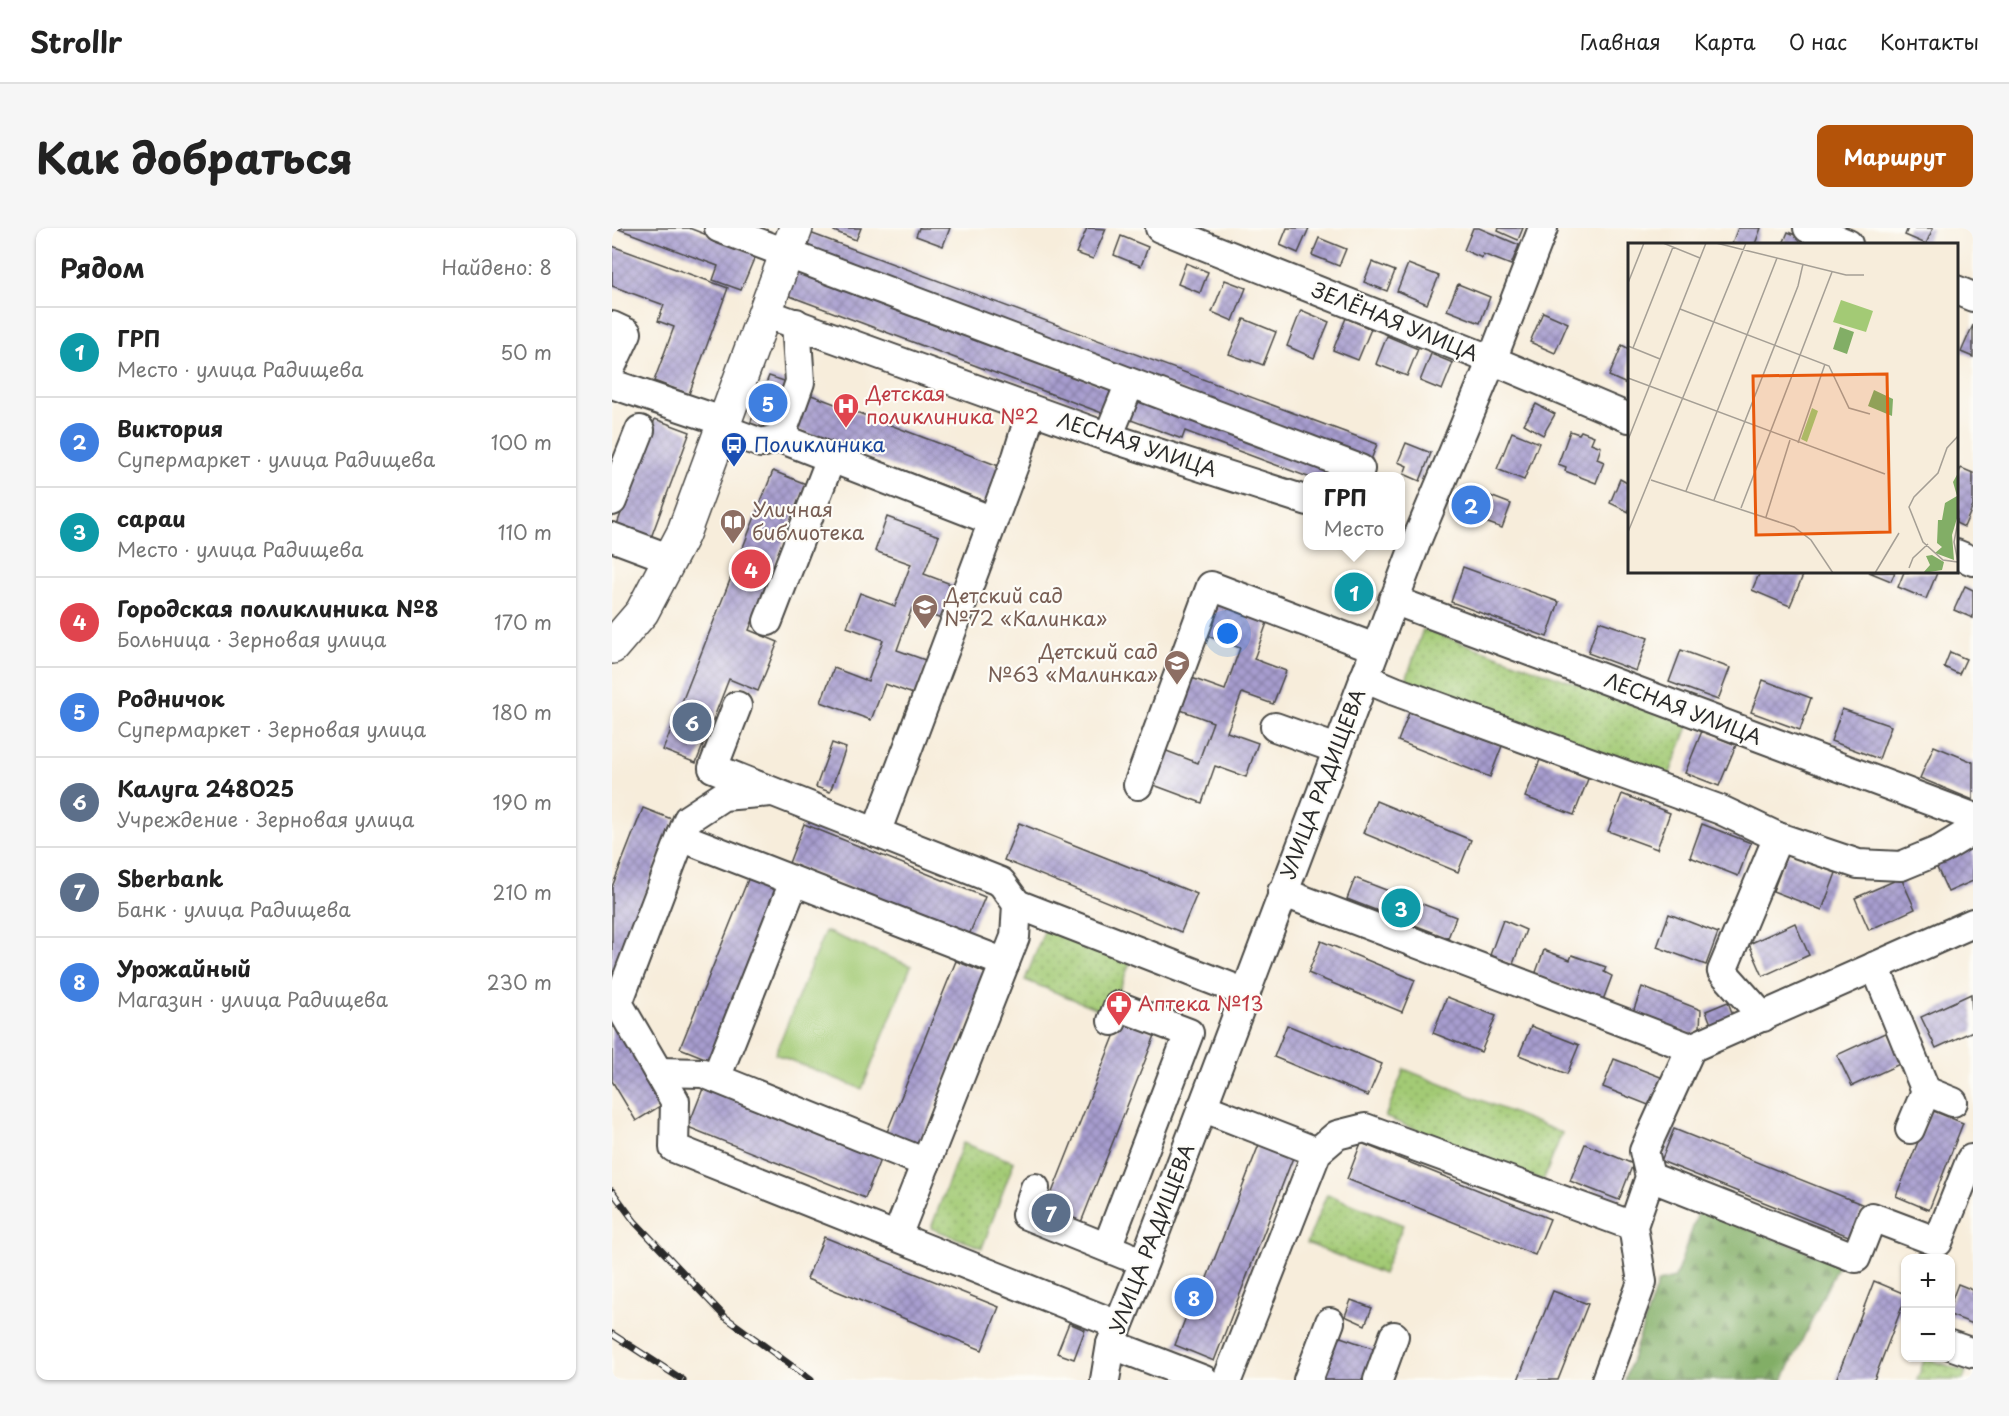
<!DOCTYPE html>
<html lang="ru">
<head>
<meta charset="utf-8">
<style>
	body { margin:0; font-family:"Playpen Sans",sans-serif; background:#f6f6f6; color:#222 }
	.controls { position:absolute; right:18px; bottom:18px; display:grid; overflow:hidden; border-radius:12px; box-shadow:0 2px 4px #0004 }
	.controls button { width:54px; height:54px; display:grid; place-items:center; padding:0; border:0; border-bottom:2px solid #e0e0e0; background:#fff; color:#222; font:30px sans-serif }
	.you { position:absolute; left:616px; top:406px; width:21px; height:21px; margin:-15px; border:4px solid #fff; border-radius:50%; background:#1a73e8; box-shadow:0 0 0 9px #1a73e833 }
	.badge { display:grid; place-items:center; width:39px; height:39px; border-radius:50%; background:#b45309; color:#fff; font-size:20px; font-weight:700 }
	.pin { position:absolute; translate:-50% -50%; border:3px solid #fff; box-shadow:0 2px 6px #0006 }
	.popup { position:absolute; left:691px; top:244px; width:102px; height:78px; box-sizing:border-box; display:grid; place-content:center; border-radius:12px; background:#fff; filter:drop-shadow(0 2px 4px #0005); font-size:20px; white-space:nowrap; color:#767676 }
	.popup b { font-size:22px; color:#222 }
	.popup::after { content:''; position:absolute; left:50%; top:100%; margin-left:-12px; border:12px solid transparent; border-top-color:#fff }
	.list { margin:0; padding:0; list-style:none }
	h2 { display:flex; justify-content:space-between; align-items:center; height:78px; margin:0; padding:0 24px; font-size:26px }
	h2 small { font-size:20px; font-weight:400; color:#767676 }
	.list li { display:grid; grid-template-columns:39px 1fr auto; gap:18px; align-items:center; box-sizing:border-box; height:90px; padding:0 24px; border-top:2px solid #e0e0e0 }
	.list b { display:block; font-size:22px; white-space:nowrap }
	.list p { margin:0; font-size:20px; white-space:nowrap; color:#767676 }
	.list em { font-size:20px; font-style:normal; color:#767676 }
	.map { position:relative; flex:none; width:1361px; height:1152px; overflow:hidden; border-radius:12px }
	header { display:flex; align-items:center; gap:36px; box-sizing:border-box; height:84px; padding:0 30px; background:#fff; border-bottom:2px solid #e0e0e0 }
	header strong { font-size:28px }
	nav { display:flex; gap:33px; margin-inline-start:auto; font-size:21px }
	.intro { display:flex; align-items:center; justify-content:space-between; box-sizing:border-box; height:144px; padding:0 36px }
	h1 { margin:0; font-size:42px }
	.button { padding:15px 27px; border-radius:12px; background:#b45309; color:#fff; font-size:21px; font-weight:700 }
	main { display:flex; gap:36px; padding:0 36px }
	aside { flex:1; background:#fff; border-radius:12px; box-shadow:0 2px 4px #0004 }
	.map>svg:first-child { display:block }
	.grass { fill:url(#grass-dots); stroke:#677a50; stroke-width:1.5 }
	.forest { fill:url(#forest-firs); stroke:#566c48; stroke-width:1.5 }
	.pitch { fill:#a3ca75; stroke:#677a50; stroke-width:1.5 }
	.building { fill:url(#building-cross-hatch) }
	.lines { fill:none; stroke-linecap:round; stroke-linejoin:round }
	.minor-casing { stroke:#4a4845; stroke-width:32 }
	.major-casing { stroke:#4a4845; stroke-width:36 }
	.minor { stroke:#fff; stroke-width:28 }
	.major { stroke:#fff; stroke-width:33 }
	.rail-casing { stroke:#2b2b2b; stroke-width:7 }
	.rail { stroke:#fdfcf7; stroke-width:4.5; stroke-dasharray:14; stroke-linecap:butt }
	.labels { text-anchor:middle; stroke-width:4.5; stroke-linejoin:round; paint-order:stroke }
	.street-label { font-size:20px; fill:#2b2b2b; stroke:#fdfcf7 }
	.health-label { font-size:20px; fill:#be3a42; stroke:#fdfcf7; text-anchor:start }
	.transit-label { font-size:20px; fill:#164399; stroke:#fdfcf7; text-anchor:start }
	.education-label { font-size:20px; fill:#785e54; stroke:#fdfcf7; text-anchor:start }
	.inset-road { fill:none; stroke:#a59f95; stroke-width:1.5 }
	.view { fill:#e8590c; fill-opacity:0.15; stroke:#e8590c; stroke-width:3 }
	.inset-edge { fill:none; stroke:#2b2b2b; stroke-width:3 }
</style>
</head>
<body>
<header>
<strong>Strollr</strong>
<nav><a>Главная</a><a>Карта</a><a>О нас</a><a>Контакты</a></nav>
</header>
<div class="intro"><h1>Как добраться</h1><a class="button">Маршрут</a></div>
<main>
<aside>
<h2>Рядом<small>Найдено: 8</small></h2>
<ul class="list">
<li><span class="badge" style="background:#0f9aa8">1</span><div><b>ГРП</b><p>Место · улица Радищева</p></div><em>50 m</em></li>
<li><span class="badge" style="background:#3f7fe0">2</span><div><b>Виктория</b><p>Супермаркет · улица Радищева</p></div><em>100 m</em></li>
<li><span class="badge" style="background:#0f9aa8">3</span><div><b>сараи</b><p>Место · улица Радищева</p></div><em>110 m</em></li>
<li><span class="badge" style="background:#e0444e">4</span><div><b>Городская поликлиника №8</b><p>Больница · Зерновая улица</p></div><em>170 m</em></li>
<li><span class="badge" style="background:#3f7fe0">5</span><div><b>Родничок</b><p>Супермаркет · Зерновая улица</p></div><em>180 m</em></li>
<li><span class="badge" style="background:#5c6f8a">6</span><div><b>Калуга 248025</b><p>Учреждение · Зерновая улица</p></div><em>190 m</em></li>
<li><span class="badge" style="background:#5c6f8a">7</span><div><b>Sberbank</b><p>Банк · улица Радищева</p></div><em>210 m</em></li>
<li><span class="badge" style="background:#3f7fe0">8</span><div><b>Урожайный</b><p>Магазин · улица Радищева</p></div><em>230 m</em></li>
</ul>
</aside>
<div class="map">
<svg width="1361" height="1152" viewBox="0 0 1361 1152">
	<defs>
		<pattern id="grass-dots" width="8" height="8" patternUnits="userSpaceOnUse" patternTransform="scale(1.5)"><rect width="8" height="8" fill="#a3ca75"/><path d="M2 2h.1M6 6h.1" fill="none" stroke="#85a460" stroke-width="1.8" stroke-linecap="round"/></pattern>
		<pattern id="forest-firs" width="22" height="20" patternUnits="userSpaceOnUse" patternTransform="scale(1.5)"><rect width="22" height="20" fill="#82ae66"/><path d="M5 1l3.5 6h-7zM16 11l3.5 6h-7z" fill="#6b8e54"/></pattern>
		<pattern id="building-cross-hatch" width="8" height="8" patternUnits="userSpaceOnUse" patternTransform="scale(1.5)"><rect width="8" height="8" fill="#a79dcf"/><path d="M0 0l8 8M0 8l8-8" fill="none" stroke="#8880a8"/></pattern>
	</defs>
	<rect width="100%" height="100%" fill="#fdfcf7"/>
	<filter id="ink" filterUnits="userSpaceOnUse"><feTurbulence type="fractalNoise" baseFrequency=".0167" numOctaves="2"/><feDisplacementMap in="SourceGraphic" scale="12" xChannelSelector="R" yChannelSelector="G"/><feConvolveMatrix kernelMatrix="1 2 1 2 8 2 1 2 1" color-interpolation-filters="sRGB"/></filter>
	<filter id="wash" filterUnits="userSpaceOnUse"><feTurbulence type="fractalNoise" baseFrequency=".008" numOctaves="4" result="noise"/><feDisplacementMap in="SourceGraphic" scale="24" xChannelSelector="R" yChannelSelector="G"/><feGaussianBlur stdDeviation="1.35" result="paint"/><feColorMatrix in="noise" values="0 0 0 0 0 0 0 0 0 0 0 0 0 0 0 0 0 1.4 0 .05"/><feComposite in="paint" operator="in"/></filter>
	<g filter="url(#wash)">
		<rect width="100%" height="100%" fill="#f7eddb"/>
		<g class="grass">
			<path d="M811 401 1077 496 1055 553 793 455Z"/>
			<path d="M433 701 518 735 498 786 413 752Z"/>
			<path d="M792 841 950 905 931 953 773 889Z"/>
			<path d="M351 915 402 934 370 1020 319 1000Z"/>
			<path d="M715 966 791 997 771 1046 695 1015Z"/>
			<path d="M1313 1130 1354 1144 1351 1152H1305Z"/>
		</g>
		<path class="forest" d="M1087 982 1227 1035 1171 1152H1013L1046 1054 1063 1050Z"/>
		<path class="pitch" d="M213 703 299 738 250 861 163 826Z"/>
		<g id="blocks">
			<g class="building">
				<path d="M4 0H77L144 26 129 62 101 52 106 38Z"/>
				<path d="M223 0H249L244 12 222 3Z"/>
				<path d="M307 0H338L331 18 304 8Z"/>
				<path d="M475 0 494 1 481 31 464 25Z"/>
				<path d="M675 0H697L686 25 668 17Z"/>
				<path d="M861 0H867L907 17 899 37 871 26 870 30 852 22Z"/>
				<path d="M887 0H911L906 12 886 3Z"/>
				<path d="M1126 0H1149L1143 16H1123L1120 15Z"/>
				<path d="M1296 0H1321L1314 16 1293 7Z"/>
				<path d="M1176 4 1197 13 1195 16H1171Z"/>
				<path d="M198 5 765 216 759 232 192 22Z"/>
				<path d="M509 8 536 19 529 38 502 27Z"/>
				<path d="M707 10 734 21 727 38 700 27Z"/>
				<path d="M0 18 116 60 77 166 42 153 62 99 46 93 52 77 0 58Z"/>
				<path d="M760 34 783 43 775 63 752 54Z"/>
				<path d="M574 35 596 44 588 65 566 56Z"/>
				<path d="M796 36 827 48 815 76 785 63Z"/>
				<path d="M185 43 508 164 498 188 175 67Z"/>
				<path d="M613 52 634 60 621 93 600 84Z"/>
				<path d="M846 56 878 69 868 95 835 82Z"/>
				<path d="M689 82 717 94 702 130 675 118Z"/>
				<path d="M931 84 956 95 943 125 918 114Z"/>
				<path d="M734 90 759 101 746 132 721 122Z"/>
				<path d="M632 91 664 104 651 137 639 132V134L617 126Z"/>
				<path d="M1361 97V129L1349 124Z"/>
				<path d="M775 108 806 121 795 148 764 136Z"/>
				<path d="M1010 117 1017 121V157L997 148Z"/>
				<path d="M819 126 841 135 830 162 808 153Z"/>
				<path d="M157 148 175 154 156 203 138 196Z"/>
				<path d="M520 164 745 248 696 249 573 203 570 211 511 189Z"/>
				<path d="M194 165 392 240 378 275 181 200Z"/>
				<path d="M924 176 943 186 931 207 912 196Z"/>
				<path d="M43 191 78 204 37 315 3 302Z"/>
				<path d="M958 203 967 206 969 203 982 208 979 215 989 219 985 231 992 234 984 255 953 243 954 239 946 236Z"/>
				<path d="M900 204 927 215 912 252 885 241Z"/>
				<path d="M794 215 819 225 808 253 792 246 795 238 786 234Z"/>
				<path d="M1349 240 1361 245V278L1352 299 1344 295V251Z"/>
				<path d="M161 243 194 256 137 402 166 414 146 463 117 451 84 535 51 522Z"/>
				<path d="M1008 251 1017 256V284L998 275Z"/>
				<path d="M860 261 899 276 890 300 851 286Z"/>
				<path d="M275 289 327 308 312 346 344 358 332 392 300 380 285 422 316 433 304 467 273 456 259 492 209 474 222 440 256 453 271 412 235 399 248 365 283 378 299 336 263 323Z"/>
				<path d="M851 339 947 374 935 409 839 374Z"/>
				<path d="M1148 344H1188L1192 345 1178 378 1140 362Z"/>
				<path d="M1257 344H1283L1279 353Z"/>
				<path d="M1292 344 1325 345 1314 371 1286 359Z"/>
				<path d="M734 354 755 362 750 375 729 367Z"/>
				<path d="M1353 358 1361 362V390L1342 382Z"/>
				<path d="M605 374 656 392 642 431 674 443 661 476 630 465 615 504 646 515 634 549 603 538 590 575 539 556 552 522 586 535 601 494 566 481 577 449 613 462 628 420 593 407Z"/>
				<path d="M987 393 1036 410 1024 443 976 425Z"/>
				<path d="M1069 422 1118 440 1106 472 1057 454Z"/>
				<path d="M1338 424 1354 431 1347 446 1332 439Z"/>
				<path d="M1151 452 1199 470 1188 502 1139 484Z"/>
				<path d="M1230 481 1279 498 1267 531 1219 513Z"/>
				<path d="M798 482 890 518 878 549 786 513Z"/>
				<path d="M1090 503 1124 517 1107 558 1073 545Z"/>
				<path d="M220 515 234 520 218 564 204 559Z"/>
				<path d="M1322 518 1361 534V572L1308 550Z"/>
				<path d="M928 532 976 551 962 587 913 569Z"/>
				<path d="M1010 566 1058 585 1045 621 996 603Z"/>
				<path d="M764 573 859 612 846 644 751 605Z"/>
				<path d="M31 580 62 592 0 751V659Z"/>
				<path d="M407 595 585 666 569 704 392 632Z"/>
				<path d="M192 596 373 669 357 707 177 635Z"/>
				<path d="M1090 596 1139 615 1126 648 1078 629Z"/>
				<path d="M1361 615V653L1336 664 1322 633Z"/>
				<path d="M1175 626 1224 645 1210 682 1161 663Z"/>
				<path d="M137 649 167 661 98 832 68 820Z"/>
				<path d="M743 650 844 689 836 710 735 671Z"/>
				<path d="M1289 650 1303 681 1257 702 1243 670Z"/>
				<path d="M1057 686 1106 705 1094 737 1045 719Z"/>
				<path d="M891 692 914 702 901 736 878 727Z"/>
				<path d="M1183 695 1197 727 1151 748 1137 716Z"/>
				<path d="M709 713 803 752 790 784 696 745Z"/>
				<path d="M932 722 958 732 960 727 994 739 992 744 1000 748 991 772 923 747Z"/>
				<path d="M344 733 376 746 307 917 275 904Z"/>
				<path d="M1030 759 1089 782 1088 799 1081 807 1021 784Z"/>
				<path d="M1359 766 1361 803 1324 820 1309 789Z"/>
				<path d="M835 769 884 788 869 824 821 805Z"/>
				<path d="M1116 774 1124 795 1102 804 1094 783Z"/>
				<path d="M509 791 544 805 468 997 433 982Z"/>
				<path d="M6 796 53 875 24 893 0 853V800Z"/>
				<path d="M675 797 770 836 756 868 662 829Z"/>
				<path d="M919 798 967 817 955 846 907 827Z"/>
				<path d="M1275 804 1290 835 1240 858 1225 827Z"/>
				<path d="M1002 831 1051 850 1039 878 991 859Z"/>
				<path d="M92 858 269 929 253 970 76 899Z"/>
				<path d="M1319 882 1351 895 1317 982 1284 968Z"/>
				<path d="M1062 901 1252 977 1239 1009 1049 933Z"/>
				<path d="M648 914 682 927 602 1133 563 1117 588 1053 593 1055Z"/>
				<path d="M749 915 938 991 923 1027 735 951Z"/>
				<path d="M973 916 1021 936 1007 972 958 953Z"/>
				<path d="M212 1009 387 1079 370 1122 195 1051Z"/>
				<path d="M1262 1053 1293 1066V1071L1262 1152H1224Z"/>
				<path d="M1346 1056 1361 1062V1096L1338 1087V1077Z"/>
				<path d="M941 1063 976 1076 946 1152H906Z"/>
				<path d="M739 1072 760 1080 753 1097 733 1088Z"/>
				<path d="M457 1095 473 1102 462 1131 445 1125Z"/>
				<path d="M717 1105 766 1122 756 1152H701Z"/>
			</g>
		</g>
	</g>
	<g filter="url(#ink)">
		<use href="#blocks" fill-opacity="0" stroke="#4a4845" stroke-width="1.5"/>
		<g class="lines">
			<g class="minor-casing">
				<g id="minor">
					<path d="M107 0 748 241"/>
					<path d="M548 0 880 132 1017 190"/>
					<path d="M1196 0 1236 16"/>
					<path d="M1344 62 1361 69"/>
					<path d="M153 85 496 209 696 273"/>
					<path d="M0 98 15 105 0 137"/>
					<path d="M0 156 113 194"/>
					<path d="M111 201 149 215 168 210 381 293"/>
					<path d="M496 209 518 155"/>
					<path d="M168 210 188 154 184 95"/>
					<path d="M0 273 28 202"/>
					<path d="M0 309 59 331"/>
					<path d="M1344 326 1361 333"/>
					<path d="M781 372 1361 589"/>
					<path d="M156 393 219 230"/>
					<path d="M752 450 783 463 1109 582 1166 609"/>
					<path d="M125 478 101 540 389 654 405 676 403 709 285 1008"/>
					<path d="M663 499 725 521"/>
					<path d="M526 557 599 358 763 420"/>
					<path d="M159 564 111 568 76 591 6 775 63 873 62 920 506 1097"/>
					<path d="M264 605 405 229 416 193 418 181"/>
					<path d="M69 609 393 735"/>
					<path d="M670 664 1079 820"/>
					<path d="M405 676 634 765"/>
					<path d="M1263 738 1314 863 1298 901"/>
					<path d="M1151 789 1110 743 1166 609 1246 636 1289 638 1328 622 1361 602"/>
					<path d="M46 844 91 845 314 935"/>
					<path d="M104 850 182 654"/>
					<path d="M1314 863 1341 874"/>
					<path d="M590 879 705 924"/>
					<path d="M1038 949 1244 1030 1260 989 1326 1014 1359 931H1361"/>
					<path d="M423 960 414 987 513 1027"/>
					<path d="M495 1019 577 805 506 778 500 793"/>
					<path d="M499 1116 592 1152"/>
					<path d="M1338 1117 1361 1125"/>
					<path d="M493 1152 499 1116 532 1034 806 309 880 132 931 0"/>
					<path d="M615 1152 705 924 725 907 753 900 1021 998"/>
					<path d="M696 1152 718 1094"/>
					<path d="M766 1152 782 1108"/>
					<path d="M994 1152 1030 1054 1021 998 1038 949 1032 923 1079 820 1361 695"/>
				</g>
			</g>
			<g class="major-casing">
				<path id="major" d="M0 419 30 384 71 306 184 0"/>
			</g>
			<use href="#minor" class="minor"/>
			<use href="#major" class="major"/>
			<g class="rail-casing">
				<g id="rail">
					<path d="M0 963 23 994 113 1089 199 1152"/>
					<path d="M0 1106 71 1152"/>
				</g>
			</g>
			<use href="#rail" class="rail"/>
		</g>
	</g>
	<defs>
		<g id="hospital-pin" transform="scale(1.35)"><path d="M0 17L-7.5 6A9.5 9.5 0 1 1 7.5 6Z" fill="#e0444e" stroke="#fdfcf7"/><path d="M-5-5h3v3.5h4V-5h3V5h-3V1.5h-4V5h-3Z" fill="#fff"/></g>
		<g id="bus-pin" transform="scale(1.35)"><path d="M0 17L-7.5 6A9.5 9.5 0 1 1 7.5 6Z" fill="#1a4fb4" stroke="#fdfcf7"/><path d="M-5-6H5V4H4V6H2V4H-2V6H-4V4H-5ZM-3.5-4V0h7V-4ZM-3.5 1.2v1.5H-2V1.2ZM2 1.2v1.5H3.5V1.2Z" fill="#fff"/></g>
		<g id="library-pin" transform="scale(1.35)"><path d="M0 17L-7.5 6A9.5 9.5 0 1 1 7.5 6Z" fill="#8d6e63" stroke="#fdfcf7"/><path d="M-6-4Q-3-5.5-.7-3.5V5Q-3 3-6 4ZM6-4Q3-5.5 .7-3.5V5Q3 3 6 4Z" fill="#fff"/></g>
		<g id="school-pin" transform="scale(1.35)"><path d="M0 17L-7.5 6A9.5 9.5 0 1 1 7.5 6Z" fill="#8d6e63" stroke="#fdfcf7"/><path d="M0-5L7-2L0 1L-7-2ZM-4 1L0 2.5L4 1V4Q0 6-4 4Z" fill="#fff"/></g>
		<g id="pharmacy-pin" transform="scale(1.35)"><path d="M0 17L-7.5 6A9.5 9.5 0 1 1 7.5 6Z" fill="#e0444e" stroke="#fdfcf7"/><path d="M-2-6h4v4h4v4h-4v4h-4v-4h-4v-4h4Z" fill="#fff"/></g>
	</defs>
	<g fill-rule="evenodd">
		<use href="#hospital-pin" x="234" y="178"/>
		<use href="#bus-pin" x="122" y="217"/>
		<use href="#library-pin" x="121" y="294"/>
		<use href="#school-pin" x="313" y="379"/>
		<use href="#school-pin" x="565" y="435"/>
		<use href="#pharmacy-pin" x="507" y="776"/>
	</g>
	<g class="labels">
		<g class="street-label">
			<text transform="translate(783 94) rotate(22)" y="7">ЗЕЛЁНАЯ УЛИЦА</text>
			<text transform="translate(525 217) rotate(18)" y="7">ЛЕСНАЯ УЛИЦА</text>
			<text transform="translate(1071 481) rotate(21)" y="7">ЛЕСНАЯ УЛИЦА</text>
			<text transform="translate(711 556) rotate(-69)" y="7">УЛИЦА РАДИЩЕВА</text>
			<text transform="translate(540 1011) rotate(-69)" y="7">УЛИЦА РАДИЩЕВА</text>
		</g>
		<g class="health-label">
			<text x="254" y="173">Детская<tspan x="254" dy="23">поликлиника №2</tspan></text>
			<text x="526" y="783">Аптека №13</text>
		</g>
		<g class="transit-label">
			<text x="142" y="224">Поликлиника</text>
		</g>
		<g class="education-label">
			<text x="140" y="289">Уличная<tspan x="140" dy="23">библиотека</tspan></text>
			<text x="332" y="375">Детский сад<tspan x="332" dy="23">№72 «Калинка»</tspan></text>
			<text x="546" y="431" text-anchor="end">Детский сад<tspan x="546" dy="23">№63 «Малинка»</tspan></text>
		</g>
	</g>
	<g transform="translate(1016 15)">
		<rect width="330" height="330" fill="#f7eddb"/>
		<path d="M184 165 190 168 179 199 173 196Z" fill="#a3ca75"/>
		<path d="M212 84 226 89 219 111 205 106ZM246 147 265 156 264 173 240 163ZM330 230V272L324 292 326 317 307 310 314 304 309 300 310 277H314L317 260 329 253 325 239ZM304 312 316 319 314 327 295 330 302 322 298 313Z" fill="#82ae66"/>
		<path d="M213 57 245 68 238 89 205 79Z" fill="#a3ca75"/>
		<path class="inset-road" d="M35 0 72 15M88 0 218 32H236M0 40 16 0M52 66 201 123 221 165 242 171M0 103 32 116M5 105 45 4M0 135 257 231M330 193 319 205 310 230 286 254 281 264 295 299 315 317 330 319 326 299 330 278M0 197 78 0M170 200 197 121M23 237 166 284 183 297 205 330M58 248 149 15M86 257 170 43 175 21M113 265 204 29M138 274 162 197M0 289 118 0M281 325 285 315 300 301M247 330 271 290"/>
		<path class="view" d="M259 131 262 289 128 292 125 133Z"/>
		<rect width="330" height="330" class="inset-edge"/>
	</g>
</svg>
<div class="controls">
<button>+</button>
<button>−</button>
</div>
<div class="you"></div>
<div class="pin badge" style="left:742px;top:364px;background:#0f9aa8">1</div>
<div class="popup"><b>ГРП</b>Место</div>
<div class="pin badge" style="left:859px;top:277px;background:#3f7fe0">2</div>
<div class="pin badge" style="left:789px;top:680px;background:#0f9aa8">3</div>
<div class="pin badge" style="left:139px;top:341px;background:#e0444e">4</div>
<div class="pin badge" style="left:156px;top:175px;background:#3f7fe0">5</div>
<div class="pin badge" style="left:80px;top:494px;background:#5c6f8a">6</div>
<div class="pin badge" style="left:439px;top:985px;background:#5c6f8a">7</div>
<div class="pin badge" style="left:582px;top:1069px;background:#3f7fe0">8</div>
</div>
</main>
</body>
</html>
